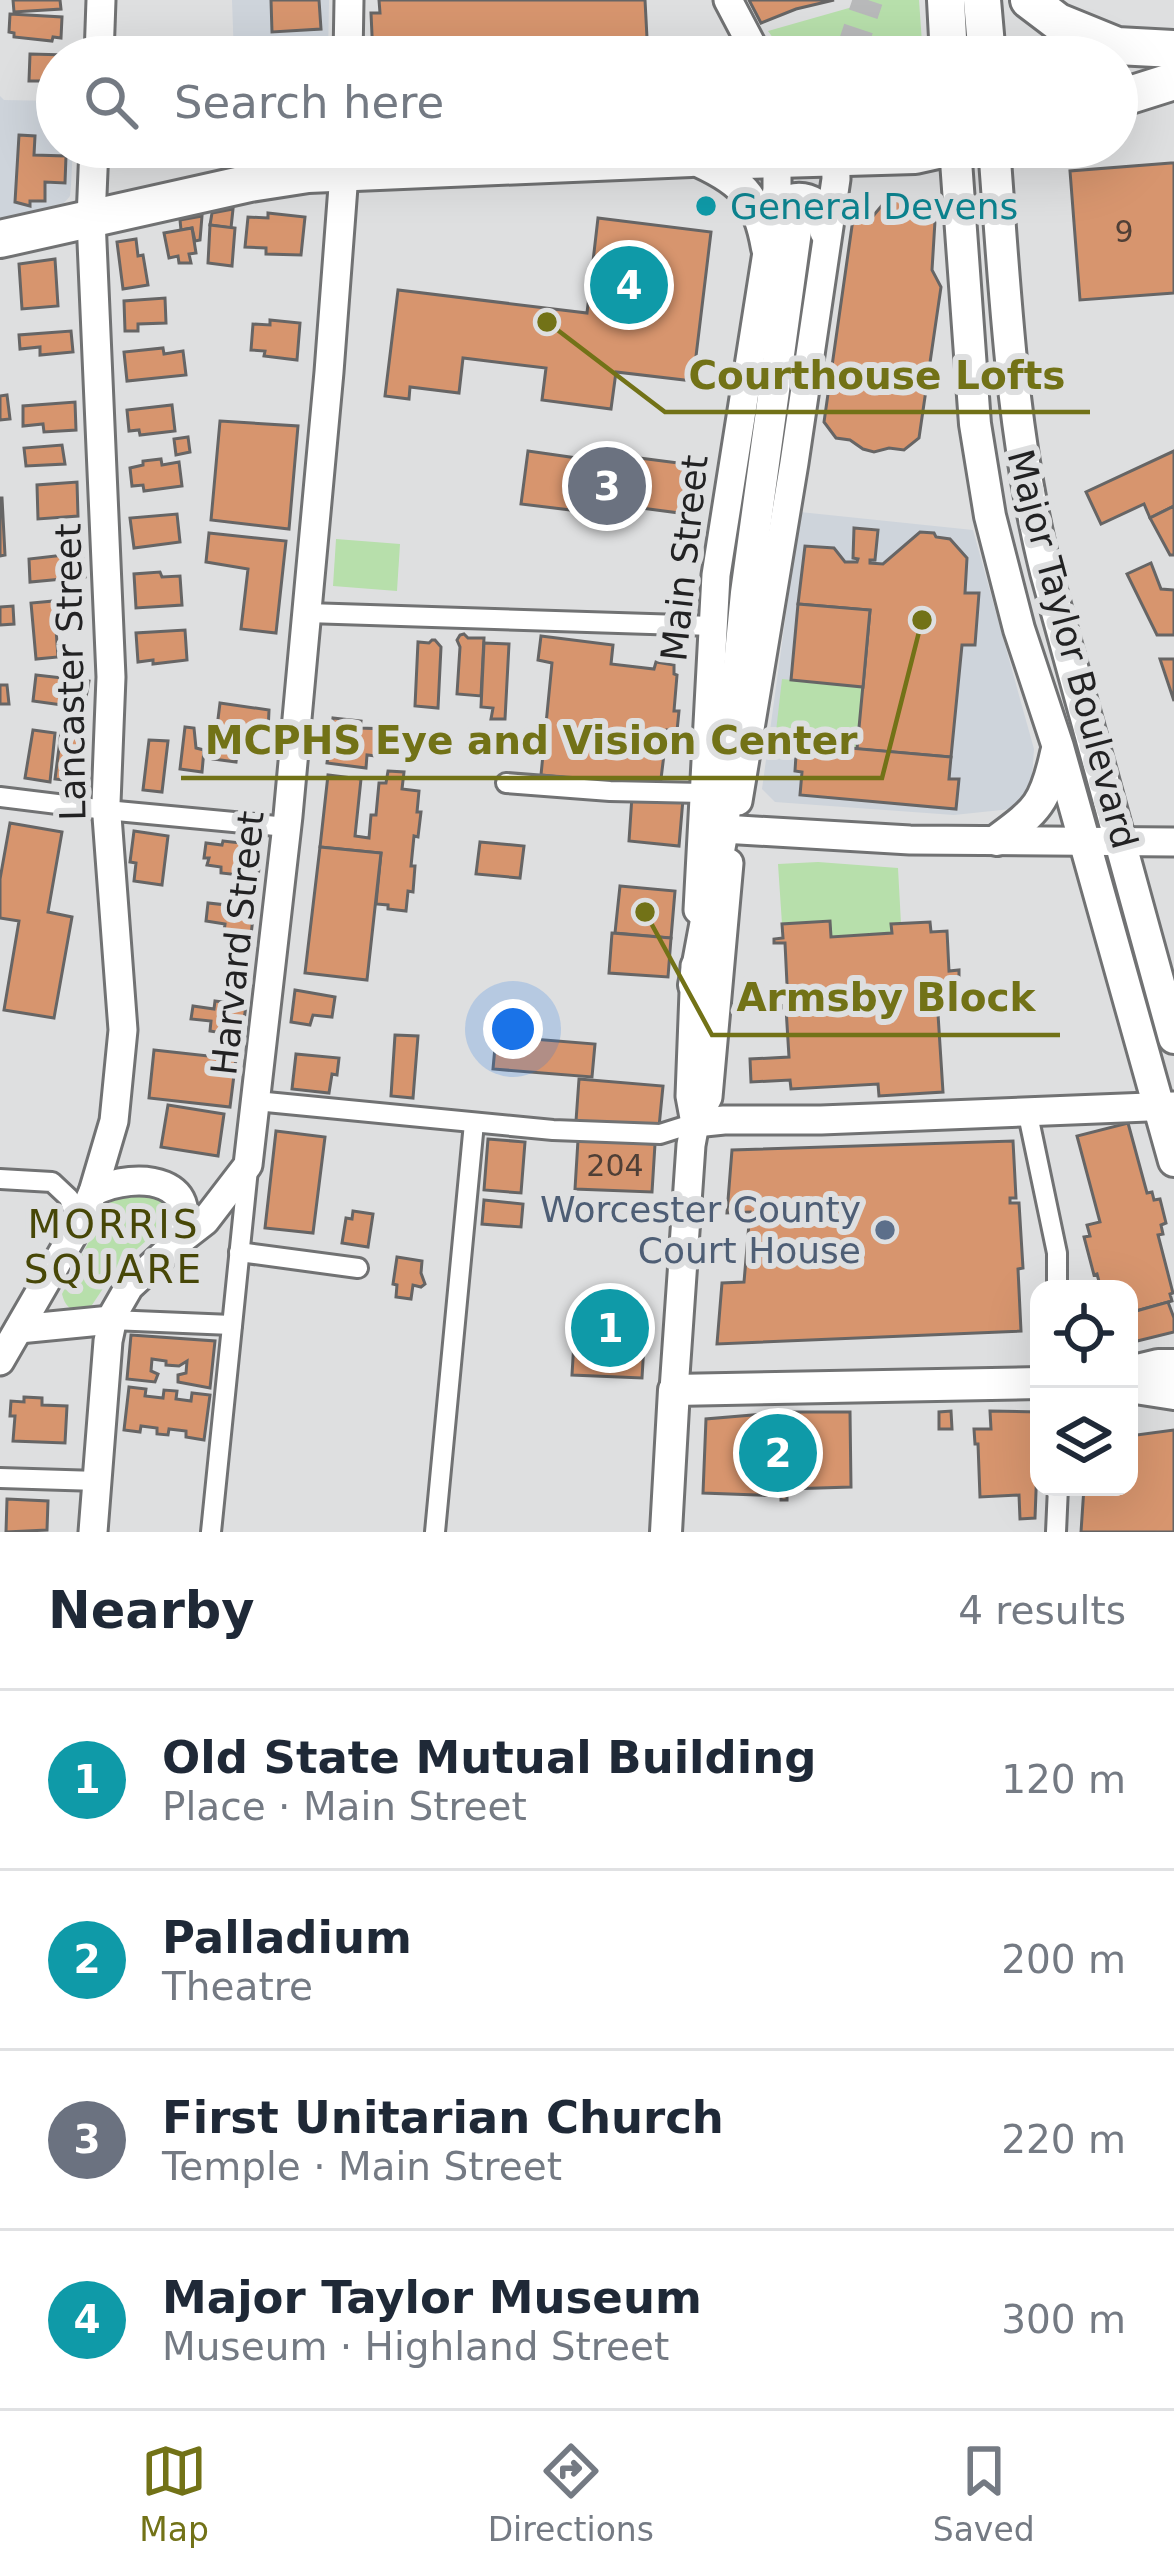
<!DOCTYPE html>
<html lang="en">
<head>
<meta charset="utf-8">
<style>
	body { margin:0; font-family:"DejaVu Sans",sans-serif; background:#f2f2f3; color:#1f2937 }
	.controls { position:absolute; right:36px; bottom:36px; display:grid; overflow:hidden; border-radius:24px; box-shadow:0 12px 48px #0002 }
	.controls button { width:108px; height:108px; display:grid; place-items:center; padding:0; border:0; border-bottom:3px solid #e0e1e3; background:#fff; color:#1f2937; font:60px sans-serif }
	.you { position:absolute; left:513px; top:1029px; width:42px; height:42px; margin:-30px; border:9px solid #fff; border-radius:50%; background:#1a73e8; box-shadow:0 0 0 18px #1a73e833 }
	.badge { display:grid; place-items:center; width:78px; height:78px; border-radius:50%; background:#727217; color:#fff; font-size:39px; font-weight:700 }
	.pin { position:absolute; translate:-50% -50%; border:6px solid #fff; box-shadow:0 3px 12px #0006 }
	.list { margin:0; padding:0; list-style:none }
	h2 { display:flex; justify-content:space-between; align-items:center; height:156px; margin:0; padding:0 48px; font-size:51px }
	h2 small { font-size:39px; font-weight:400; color:#747a83 }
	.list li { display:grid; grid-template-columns:78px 1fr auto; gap:36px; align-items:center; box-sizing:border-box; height:180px; padding:0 48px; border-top:3px solid #e0e1e3 }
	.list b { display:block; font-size:45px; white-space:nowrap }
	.list p { margin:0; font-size:39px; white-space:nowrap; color:#747a83 }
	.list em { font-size:39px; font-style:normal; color:#747a83 }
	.icon { flex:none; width:66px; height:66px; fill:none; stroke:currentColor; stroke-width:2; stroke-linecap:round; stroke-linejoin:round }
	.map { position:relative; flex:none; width:1174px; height:1532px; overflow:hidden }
	.search { position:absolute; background:#fff; box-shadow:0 12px 48px #0002; left:36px; right:36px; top:36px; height:132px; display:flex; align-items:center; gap:30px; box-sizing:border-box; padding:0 42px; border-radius:66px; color:#747a83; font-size:45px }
	.sheet { height:876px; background:#fff }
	nav { display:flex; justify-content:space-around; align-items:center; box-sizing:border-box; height:168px; border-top:3px solid #e0e1e3; background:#fff; font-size:33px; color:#747a83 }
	nav a { display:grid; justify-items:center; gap:6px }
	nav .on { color:#727217 }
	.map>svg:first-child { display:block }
	.built { fill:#ced4db }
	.green { fill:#b7dfab }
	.building { fill:#d7956e; stroke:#666565; stroke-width:3 }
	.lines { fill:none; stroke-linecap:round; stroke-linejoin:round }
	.primary-tunnel { stroke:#b8b9ba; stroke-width:30; stroke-dasharray:30 15; stroke-linecap:butt }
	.street-casing { stroke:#717273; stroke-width:24 }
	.secondary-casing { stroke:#717273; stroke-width:33 }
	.primary-casing { stroke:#717273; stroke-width:36 }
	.highway-casing { stroke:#717273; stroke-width:42 }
	.street { stroke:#fff; stroke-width:18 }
	.secondary { stroke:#fff; stroke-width:27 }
	.primary { stroke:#fff; stroke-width:30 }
	.highway { stroke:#fff; stroke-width:36 }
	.culture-dot { fill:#0f9aa8; stroke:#dedfe0; stroke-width:4.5 }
	.service-dot { fill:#5c6f8a; stroke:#dedfe0; stroke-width:4.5 }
	.labels { text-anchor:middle; stroke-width:12; stroke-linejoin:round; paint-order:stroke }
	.number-label { font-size:30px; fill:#4f3f36 }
	.culture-label { font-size:36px; fill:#0d838f; stroke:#dedfe0; text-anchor:start }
	.street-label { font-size:36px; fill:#222223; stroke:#dedfe0 }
	.service-label { font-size:36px; fill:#4e5e75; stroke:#dedfe0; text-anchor:end }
	.neighbourhood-label { font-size:39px; letter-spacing:3px; fill:#474707; stroke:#dedfe0 }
	.leader { fill:none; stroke:#727217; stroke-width:4.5 }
	.callout-dot { fill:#727217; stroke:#dedfe0; stroke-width:4.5 }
	.callout-label { font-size:39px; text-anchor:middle; font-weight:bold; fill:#727217; stroke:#dedfe0; stroke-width:12; stroke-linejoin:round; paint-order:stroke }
</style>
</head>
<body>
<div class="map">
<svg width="1174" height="1532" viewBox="0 0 1174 1532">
	<rect width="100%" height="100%" fill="#dedfe0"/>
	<g class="built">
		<path d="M232 0H329L328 57H234Z"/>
		<path d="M0 96 4 100 57 101V147H73L71 185 70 196 64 203 0 220Z"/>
		<path d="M800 512 973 530 1034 749 1031 792 1011 809 954 815 775 802 762 789Z"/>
	</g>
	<g class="green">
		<path d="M856 0H919L923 57H787L768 31 856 6Z"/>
		<path d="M336 539 400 544 397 591 333 586Z"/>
		<path d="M782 679 863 687 857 749 775 740Z"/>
		<path d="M818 862 898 868 901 924H892V933L831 937 829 921 782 924 778 864Z"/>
		<path d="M123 1195 162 1197 169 1207 166 1223 118 1266 90 1308C75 1314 66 1310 62 1294L106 1208 114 1198Z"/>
	</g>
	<g class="building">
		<path d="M13 0H60L61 9 14 12Z"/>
		<path d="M271 0H319L321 29 272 32Z"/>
		<path d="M379 0H645L648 57H373L371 13H380Z"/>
		<path d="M749 0H834L796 9 761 23Z"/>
		<path d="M10 14 62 17 61 38 53 37 52 41 14 37V33L9 32Z"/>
		<path d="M30 54 67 55 57 57V81H29Z"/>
		<path d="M19 135 35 136 34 155 66 156 65 183 45 182V201H30V206L15 202Z"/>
		<path d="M1171 163H1174V293L1080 300 1070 171Z"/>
		<path d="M903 199 924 208 935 221 932 270 941 287 919 438 904 450 889 448 874 452 863 449 850 440 836 438 824 422 853 219 869 221 883 204Z"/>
		<path d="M233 209 231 228 210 225 212 213Z"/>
		<path d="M268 213 305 217 301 255 266 254V248L245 247 248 217 268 218Z"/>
		<path d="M202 216 200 240 195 241 192 228 181 230 180 220Z"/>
		<path d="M598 218 711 232 693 381 616 372 611 409 542 400 546 368 463 358 459 393 410 387 409 399 385 396 398 290 587 313Z"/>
		<path d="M210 225 235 228 232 266 208 263Z"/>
		<path d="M192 228 196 253 189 254 191 263H179L178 256 169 258 164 233Z"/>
		<path d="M136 239 138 256 143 255 148 285 123 289 117 242Z"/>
		<path d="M55 259 58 306 22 309 19 264Z"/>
		<path d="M165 298 166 323 138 324V331H125L124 301Z"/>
		<path d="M270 320 300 323 297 360 264 356 265 351 251 350 253 324 270 325Z"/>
		<path d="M71 331 73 352 40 355V347L20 349 19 335Z"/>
		<path d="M163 348 164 354 183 351 186 375 127 381 124 352Z"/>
		<path d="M7 395 10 419 0 420V396Z"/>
		<path d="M75 402 76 430 44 432 43 424 23 426V406Z"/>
		<path d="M172 405 175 431 140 435 139 430 129 431 127 410Z"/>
		<path d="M220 421 298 426 289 529 211 520Z"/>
		<path d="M188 437 190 452 176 455 174 439Z"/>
		<path d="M62 445 65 464 26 466 24 448Z"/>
		<path d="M528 451 584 459 585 451 694 465 687 514 580 500 579 511 521 504Z"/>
		<path d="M1174 451V506L1150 518 1144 504 1101 524 1086 492Z"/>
		<path d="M161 459 162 465 179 462 182 486 144 491 143 485 132 486 130 468 143 465V461Z"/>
		<path d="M77 482 78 516 38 519 37 485Z"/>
		<path d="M0 498H2L5 555 0 556Z"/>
		<path d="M1174 506V555H1170L1150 518Z"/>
		<path d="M177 514 180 542 134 548 130 518Z"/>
		<path d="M854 528 878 530 875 560H870V563L883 564 920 532 934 533 936 537 950 539 967 558 965 593H979L975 645H962L951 757 857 749 870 610 798 604 805 546 834 548 845 562H857L858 559 853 558Z"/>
		<path d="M209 533 286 541 276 633 241 629 248 569 206 562Z"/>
		<path d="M82 553 85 577 30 582 29 559Z"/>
		<path d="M1151 563 1161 589 1174 590V635H1157L1127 574Z"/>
		<path d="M160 572 162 577 180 576 182 605 136 608 134 574Z"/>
		<path d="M54 601 58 657 36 659 31 603Z"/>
		<path d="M798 604 870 610 863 687 791 680Z"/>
		<path d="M13 606 14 624 0 625V607Z"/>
		<path d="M185 630 187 660 153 664V660L138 662 136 633Z"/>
		<path d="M464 634 468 638H484L481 696 457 694 460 647 457 640 460 635Z"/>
		<path d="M541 636 613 645 611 664 654 669 656 662 674 665V674L677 675 674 711H679L677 731 667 730 660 787 541 775 552 663 538 660Z"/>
		<path d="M432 640H435L441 647 438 708 415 706 418 642 429 643Z"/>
		<path d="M484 643 509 644 505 719H491L493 708 481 707Z"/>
		<path d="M1160 659H1174V701Z"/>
		<path d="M36 675 89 681 84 708 33 701Z"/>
		<path d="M0 685H7L9 704H0Z"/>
		<path d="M220 703 269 710 268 732 240 729 236 762 213 759Z"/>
		<path d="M333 718 361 721 360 728 388 729 386 757 367 755 366 768 327 763Z"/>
		<path d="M185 727 194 728 196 748 204 750 202 772 180 769Z"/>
		<path d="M33 730 55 733 50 782 25 778Z"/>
		<path d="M61 732 86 735 80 782 55 779Z"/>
		<path d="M149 740 168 741 162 792 143 790Z"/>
		<path d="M805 744 951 757 949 779H959L956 809 800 795 802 772 795 771 796 755 804 756Z"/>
		<path d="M388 771 404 772 402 789 419 791 417 812H421L418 837 414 836 411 866H415L413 892 408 891 406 911 388 909V905L376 904 381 853 320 847 328 775 361 779 355 836 369 838 371 815H376L379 783H386Z"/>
		<path d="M632 796 683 799 679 846 629 841Z"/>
		<path d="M10 823 62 832 48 912 72 917 54 1018 4 1010 19 921 0 918V879Z"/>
		<path d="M134 831 168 836 162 885 134 881 136 863 130 862Z"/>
		<path d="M223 841 241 843V847L261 850 258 877 221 873V867L207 865 209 858H204L206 843 222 845Z"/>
		<path d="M480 842 524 846 520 878 476 874Z"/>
		<path d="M320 847 381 853 367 980 305 973Z"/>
		<path d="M620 886 675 891 671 938 615 933Z"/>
		<path d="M228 897 255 900 251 935 224 932 225 924 206 921 208 903 227 905Z"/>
		<path d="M830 921 831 937 892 933 891 924 930 922 931 932 947 931 949 971 959 970V981L936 983 943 1092 879 1096 878 1084 791 1089 790 1080 751 1082 750 1059 789 1057 786 1008H777V1006L788 1005 785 943H774V939L783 938 782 924Z"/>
		<path d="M612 933 671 938 668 977 609 973Z"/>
		<path d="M295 990 335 997 332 1017 313 1015 310 1025 291 1022Z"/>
		<path d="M215 1001 246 1005 242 1036 210 1031 211 1021 191 1019 193 1006 214 1009Z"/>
		<path d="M395 1035 418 1036 413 1098 391 1096Z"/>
		<path d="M496 1036 595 1044 592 1077 493 1069Z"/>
		<path d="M154 1050 236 1059 230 1107 149 1098Z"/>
		<path d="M296 1054 339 1058 337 1075 332 1074 329 1093 292 1089Z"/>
		<path d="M579 1079 663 1086 659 1127 576 1121Z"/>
		<path d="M168 1105 224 1114 218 1156 161 1147Z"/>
		<path d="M1128 1123 1147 1193 1152 1192 1154 1200 1160 1199 1166 1223 1161 1225 1163 1234 1158 1235 1173 1293 1170 1294 1172 1301 1129 1313V1289H1116L1115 1286 1101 1289 1097 1274 1094 1275 1084 1237 1090 1236 1087 1225 1100 1222 1077 1136Z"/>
		<path d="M276 1131 325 1137 313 1233 265 1228Z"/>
		<path d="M488 1139 525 1142 521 1193 484 1190Z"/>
		<path d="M578 1140 655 1144 652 1192 575 1189Z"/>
		<path d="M1013 1141 1016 1198H1010V1203H1019L1023 1268 1018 1269 1021 1331 717 1344 722 1283 744 1282 750 1212 727 1213 732 1150Z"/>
		<path d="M484 1200 523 1204 521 1227 482 1224Z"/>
		<path d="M353 1211 373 1214 368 1247 342 1243 346 1218 352 1219Z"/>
		<path d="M397 1257 422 1261 421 1273 425 1284 421 1287 413 1285 411 1299 396 1297 397 1285 393 1284Z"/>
		<path d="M1168 1302 1174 1318V1332L1129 1343V1313Z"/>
		<path d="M576 1312 645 1316 644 1344 574 1341Z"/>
		<path d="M131 1335 215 1341 210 1388 178 1382V1375L186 1373 187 1361 179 1366 166 1365V1361L152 1359 151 1371 158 1374 155 1382 127 1379Z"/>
		<path d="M574 1341 644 1344 642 1378 572 1375Z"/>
		<path d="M129 1387 146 1389 145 1396 163 1398 164 1390 177 1391 176 1399 191 1401 192 1393 210 1395 204 1440 186 1437V1431L169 1429 168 1435 157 1434V1428L141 1426 140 1432 124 1430Z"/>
		<path d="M24 1397 42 1398V1405L67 1406 65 1443 13 1441 15 1416H10L11 1401 24 1402Z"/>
		<path d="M951 1411 952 1429H939V1412Z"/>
		<path d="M990 1411 1039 1412 1035 1518 1020 1519 1019 1495 980 1497 978 1444H975L974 1429H991Z"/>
		<path d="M788 1412H850L851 1487 787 1489V1500H781V1496L703 1493 706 1419Z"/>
		<path d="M1174 1430V1532H1081L1084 1487H1129V1436Z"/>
		<path d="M7 1499 48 1501 47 1530 6 1532Z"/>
	</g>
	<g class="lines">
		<path class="primary-tunnel" d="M849 57 868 0"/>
		<g class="street-casing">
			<g id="street">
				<path d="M307 613 713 626"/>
				<path d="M506 783 610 791 703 793"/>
				<path d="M0 797 106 810 287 827"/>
				<path d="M256 1101 553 1130 660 1134 695 1123"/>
				<path d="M1027 1110 1057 1253V1289"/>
				<path d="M0 1179 52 1182 69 1198 78 1226"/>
				<path d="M239 1252 358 1268"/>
				<path d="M111 1320 232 1325"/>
				<path d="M0 1478 98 1481"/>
				<path d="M211 1532 248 1169"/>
				<path d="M435 1532 474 1123"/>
				<path d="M1056 1532 1058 1487"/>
			</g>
		</g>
		<g class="secondary-casing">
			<g id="secondary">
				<path d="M728 0 758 57"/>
				<path d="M99 57 101 0"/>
				<path d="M348 57 349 0"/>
				<path d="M774 207C789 197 801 193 817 203L824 232"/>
				<path d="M738 801 794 463 836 179 835 147"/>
				<path d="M723 829 910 840 1174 842"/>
				<path d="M698 910 716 575 777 189V147"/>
				<path d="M695 966 690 1096 695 1123"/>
				<path d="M695 1123 724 1120H821L1174 1106"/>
				<path d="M93 1192C138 1169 210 1180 174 1245"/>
				<path d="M19 1329 111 1320"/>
				<path d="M0 1361 78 1226 93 1192 114 1121 123 1030 106 803 111 677 91 219 94 147"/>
				<path d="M674 1390 691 1145 695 1123 708 1097 729 863"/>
				<path d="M93 1532 108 1341 114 1313 129 1287 174 1245 205 1221 248 1165 288 816 329 372 346 147"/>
			</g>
		</g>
		<g class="primary-casing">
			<g id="primary">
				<path d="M955 147 975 424 990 516 1019 629 1058 747 1174 1161"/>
				<path d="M994 147C1005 289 1011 433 1046 572L1174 1038"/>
				<path d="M691 158C740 179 758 195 767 248"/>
				<path d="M997 840C1038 810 1045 803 1056 753"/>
				<path d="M694 985 723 829 746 593 796 231"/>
				<path d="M1129 1372 1158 1365H1174"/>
				<path d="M1129 1387 1174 1394"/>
				<path d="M666 1532 674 1390 1039 1383"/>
			</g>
		</g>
		<g class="highway-casing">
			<g id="highway">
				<path d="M946 0 949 57"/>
				<path d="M982 0 987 57"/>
				<path d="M1029 0 1058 22 1117 46 1174 49"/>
				<path d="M1117 99 1174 81"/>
				<path d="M746 160 915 155 951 147"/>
				<path d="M0 239 250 183 308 174 691 158 774 147"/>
			</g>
		</g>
		<use href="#street" class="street"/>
		<use href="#secondary" class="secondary"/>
		<use href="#primary" class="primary"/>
		<use href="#highway" class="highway"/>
	</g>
	<circle class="culture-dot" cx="706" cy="206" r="12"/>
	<circle class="service-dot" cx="885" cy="1230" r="12"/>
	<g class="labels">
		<g class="number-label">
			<text x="1124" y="242">9</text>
			<text x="615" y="1176">204</text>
		</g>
		<g class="culture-label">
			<text x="730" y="219">General Devens</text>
		</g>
		<g class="street-label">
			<text transform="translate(684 558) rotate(-84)" y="13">Main Street</text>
			<text transform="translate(1073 649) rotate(75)" y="13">Major Taylor Boulevard</text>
			<text transform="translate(70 672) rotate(-91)" y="13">Lancaster Street</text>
			<text transform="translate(237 943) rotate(-84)" y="13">Harvard Street</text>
		</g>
		<g class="service-label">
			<text x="861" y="1222">Worcester County<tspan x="861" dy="41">Court House</tspan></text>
		</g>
		<g class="neighbourhood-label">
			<text x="114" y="1238">MORRIS<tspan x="114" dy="45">SQUARE</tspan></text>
		</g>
	</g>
	<path class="leader" d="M547 322L665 412H1090M922 620L882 778H181M645 912L712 1035H1060"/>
	<g class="callout-dot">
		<circle cx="547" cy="322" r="12"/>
		<circle cx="922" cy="620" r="12"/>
		<circle cx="645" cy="912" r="12"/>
	</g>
	<g class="callout-label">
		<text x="877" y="389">Courthouse Lofts</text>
		<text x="531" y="754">MCPHS Eye and Vision Center</text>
		<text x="886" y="1011">Armsby Block</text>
	</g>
</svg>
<div class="controls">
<button><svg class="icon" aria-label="locate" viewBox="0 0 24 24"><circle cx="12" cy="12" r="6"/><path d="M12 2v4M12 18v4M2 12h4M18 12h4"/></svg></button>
<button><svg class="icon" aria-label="layers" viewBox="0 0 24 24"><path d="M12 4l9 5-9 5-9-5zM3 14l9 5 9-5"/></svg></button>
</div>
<div class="you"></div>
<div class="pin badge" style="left:610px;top:1328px;background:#0f9aa8">1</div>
<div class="pin badge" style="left:778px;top:1453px;background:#0f9aa8">2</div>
<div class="pin badge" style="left:607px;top:486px;background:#6b7280">3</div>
<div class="pin badge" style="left:629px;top:285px;background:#0f9aa8">4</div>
<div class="search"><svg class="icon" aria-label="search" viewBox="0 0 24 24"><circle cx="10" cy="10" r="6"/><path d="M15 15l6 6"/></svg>Search here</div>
</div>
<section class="sheet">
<h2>Nearby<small>4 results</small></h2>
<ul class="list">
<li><span class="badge" style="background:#0f9aa8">1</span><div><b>Old State Mutual Building</b><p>Place · Main Street</p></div><em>120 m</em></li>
<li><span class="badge" style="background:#0f9aa8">2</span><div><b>Palladium</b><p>Theatre</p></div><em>200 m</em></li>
<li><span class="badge" style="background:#6b7280">3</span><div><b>First Unitarian Church</b><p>Temple · Main Street</p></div><em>220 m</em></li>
<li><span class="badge" style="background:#0f9aa8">4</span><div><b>Major Taylor Museum</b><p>Museum · Highland Street</p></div><em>300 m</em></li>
</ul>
</section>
<nav>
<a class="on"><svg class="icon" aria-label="map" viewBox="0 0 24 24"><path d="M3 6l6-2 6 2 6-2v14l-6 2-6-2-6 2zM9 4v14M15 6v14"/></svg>Map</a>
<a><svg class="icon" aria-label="directions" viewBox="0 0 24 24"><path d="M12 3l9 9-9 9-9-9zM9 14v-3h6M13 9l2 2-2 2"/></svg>Directions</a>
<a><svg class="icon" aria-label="saved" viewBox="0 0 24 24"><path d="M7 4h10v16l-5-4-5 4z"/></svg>Saved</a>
</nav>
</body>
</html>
